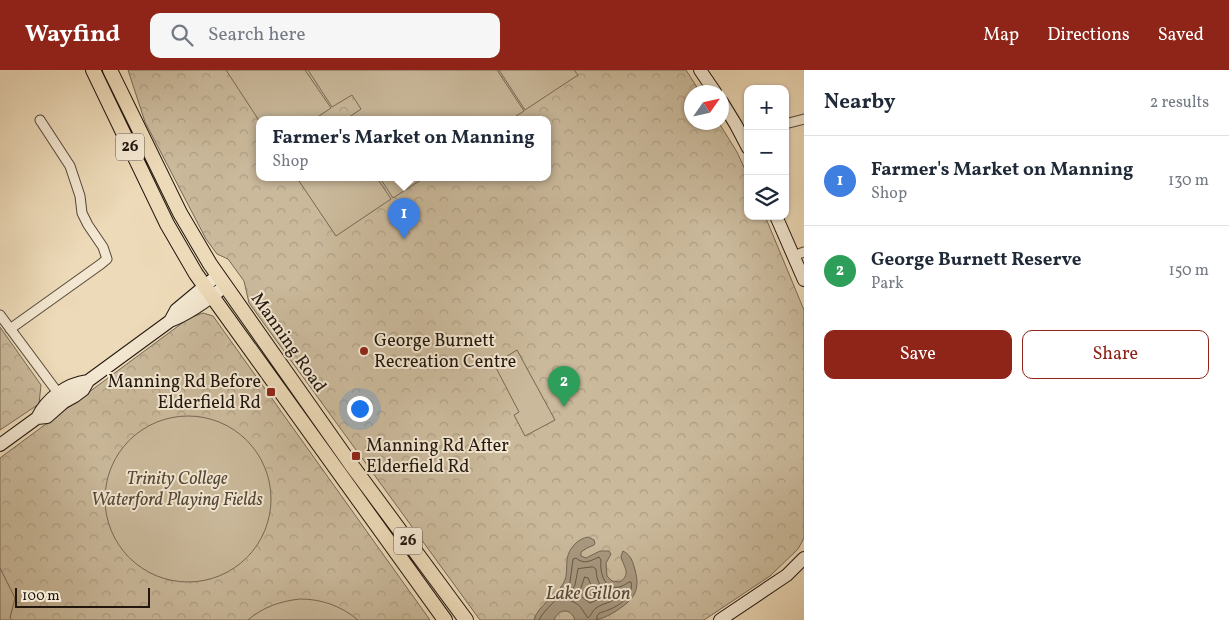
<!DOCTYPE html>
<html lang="en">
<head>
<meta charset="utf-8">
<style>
	body { margin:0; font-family:Vollkorn,serif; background:#f6f6f7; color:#1f2937 }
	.controls { position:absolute; right:15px; top:15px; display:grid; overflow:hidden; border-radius:10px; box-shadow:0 1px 4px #0004 }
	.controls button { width:45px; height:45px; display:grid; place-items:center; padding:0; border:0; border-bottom:1px solid #e0e1e3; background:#fff; color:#1f2937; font:25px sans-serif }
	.compass { position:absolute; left:684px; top:15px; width:45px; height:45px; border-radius:50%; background:#fff; box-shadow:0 1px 4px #0004; rotate:56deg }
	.scale { position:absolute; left:15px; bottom:12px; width:135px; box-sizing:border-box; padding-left:5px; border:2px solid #21170f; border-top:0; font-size:14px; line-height:18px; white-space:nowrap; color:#21170f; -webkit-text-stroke:4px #f3e7d1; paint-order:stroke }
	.you { position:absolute; left:359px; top:338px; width:18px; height:18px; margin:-12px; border:4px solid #fff; border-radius:50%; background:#1a73e8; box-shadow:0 0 0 8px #1a73e833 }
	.badge { display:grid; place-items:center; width:32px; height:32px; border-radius:50%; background:#8f2418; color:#fff; font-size:16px; font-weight:700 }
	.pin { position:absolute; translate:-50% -41px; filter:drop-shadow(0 1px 2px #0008) }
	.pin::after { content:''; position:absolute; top:26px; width:18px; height:15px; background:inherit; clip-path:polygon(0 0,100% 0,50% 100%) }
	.popup { position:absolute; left:256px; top:46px; width:295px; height:65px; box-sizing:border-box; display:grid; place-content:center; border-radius:10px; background:#fff; filter:drop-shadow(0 1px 4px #0005); font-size:16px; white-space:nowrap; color:#747a83 }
	.popup b { font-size:19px; color:#1f2937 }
	.popup::after { content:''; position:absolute; left:50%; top:100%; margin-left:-10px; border:10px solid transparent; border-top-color:#fff }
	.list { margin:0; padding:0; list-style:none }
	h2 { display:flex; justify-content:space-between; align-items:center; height:65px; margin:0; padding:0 20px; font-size:21px }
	h2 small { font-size:16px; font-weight:400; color:#747a83 }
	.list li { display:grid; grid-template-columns:32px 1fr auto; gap:15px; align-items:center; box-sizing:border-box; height:90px; padding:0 20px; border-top:1px solid #e0e1e3 }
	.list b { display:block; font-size:19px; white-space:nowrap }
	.list p { margin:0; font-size:16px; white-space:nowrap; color:#747a83 }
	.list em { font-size:16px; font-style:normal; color:#747a83 }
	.actions { display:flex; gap:10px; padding:15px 20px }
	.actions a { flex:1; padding:11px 0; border:1px solid #8f2418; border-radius:10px; text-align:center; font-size:18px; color:#8f2418 }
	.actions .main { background:#8f2418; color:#fff }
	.icon { flex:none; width:28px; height:28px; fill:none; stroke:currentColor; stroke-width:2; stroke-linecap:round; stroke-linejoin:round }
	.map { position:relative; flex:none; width:804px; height:550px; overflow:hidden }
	header { display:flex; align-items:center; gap:30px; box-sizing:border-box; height:70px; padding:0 25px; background:#8f2418; color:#fff }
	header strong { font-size:24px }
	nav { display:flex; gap:28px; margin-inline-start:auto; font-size:18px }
	.search { width:350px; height:45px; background:#f6f6f7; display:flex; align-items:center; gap:12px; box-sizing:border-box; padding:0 18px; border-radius:10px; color:#747a83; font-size:19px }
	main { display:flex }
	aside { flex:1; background:#fff }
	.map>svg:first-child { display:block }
	.forest { fill:url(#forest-crowns); stroke:#766855; fill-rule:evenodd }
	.garden { fill:#cab99b; stroke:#766855 }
	.water { fill:#a8987f; stroke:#726452 }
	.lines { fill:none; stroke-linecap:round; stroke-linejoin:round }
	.shore { stroke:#645847; stroke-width:1 }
	.street-casing { stroke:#544839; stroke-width:11 }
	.secondary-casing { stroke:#21170f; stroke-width:14 }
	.primary-casing { stroke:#21170f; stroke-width:16 }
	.street { stroke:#f3e7d1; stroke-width:9 }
	.secondary { stroke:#f3e7d1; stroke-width:12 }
	.primary { stroke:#eddab8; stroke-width:14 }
	.poi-dot { fill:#8f2418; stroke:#f3e7d1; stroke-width:2 }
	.labels { text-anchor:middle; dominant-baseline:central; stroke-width:4; stroke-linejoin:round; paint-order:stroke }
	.shield { fill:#f3e7d1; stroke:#605549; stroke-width:1 }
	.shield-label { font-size:16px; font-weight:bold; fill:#21170f }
	.poi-label { font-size:18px; fill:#21170f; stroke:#f3e7d1; text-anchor:start }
	.street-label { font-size:18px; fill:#21170f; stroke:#f3e7d1 }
	.park-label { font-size:18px; font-style:italic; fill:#544839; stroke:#f3e7d1 }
	.water-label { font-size:19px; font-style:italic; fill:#574b3c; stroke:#f3e7d1 }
</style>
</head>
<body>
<header>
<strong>Wayfind</strong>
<div class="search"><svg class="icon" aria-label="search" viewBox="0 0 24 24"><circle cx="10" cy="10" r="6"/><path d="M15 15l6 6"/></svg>Search here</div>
<nav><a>Map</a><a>Directions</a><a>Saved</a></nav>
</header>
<main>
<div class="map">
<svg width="804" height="550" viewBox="0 0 804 550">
	<defs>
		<pattern id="forest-crowns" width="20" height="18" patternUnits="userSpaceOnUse" patternTransform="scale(1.25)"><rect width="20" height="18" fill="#cab99b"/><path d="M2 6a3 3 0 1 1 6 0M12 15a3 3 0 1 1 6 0" fill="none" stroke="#ad9e84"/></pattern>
	</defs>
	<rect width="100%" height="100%" fill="#eddab8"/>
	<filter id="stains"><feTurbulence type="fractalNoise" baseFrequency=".004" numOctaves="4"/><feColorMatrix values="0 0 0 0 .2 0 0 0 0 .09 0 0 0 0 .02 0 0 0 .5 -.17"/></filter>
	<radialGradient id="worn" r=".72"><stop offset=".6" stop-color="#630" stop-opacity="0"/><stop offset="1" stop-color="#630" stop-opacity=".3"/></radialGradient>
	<!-- forest -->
	<path class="forest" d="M 128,0 L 686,0 L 700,22 L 692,22 L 692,52 L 719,53 L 737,82 L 748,106 L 748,146 L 765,146 L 804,240 L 804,468 L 798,479 L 770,506 L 704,550 L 480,550 L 249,233 L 244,211 L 228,189 L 217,184 L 206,169 L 145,52 ZM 260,50 L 548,50 L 548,108 L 260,108 Z
		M 203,243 L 213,246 L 430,550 L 0,550 L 0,388 L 189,248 Z
		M 0,257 L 41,315 L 39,334 L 0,360 Z"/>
	<!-- garden -->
	<path class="garden" d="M 226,0 L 305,0 L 331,38 L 313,50 L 260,50 L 260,52 Z
		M 308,0 L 497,0 L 524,41 L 510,50 L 345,50 L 361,39 L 352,25 L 332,37 Z
		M 499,0 L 574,0 L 578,5 L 525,40 Z
		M 297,108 L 377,108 L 391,129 L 336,166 Z
		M 380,108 L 424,108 L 393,128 Z
		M 517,280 L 555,350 L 525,366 L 514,345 L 519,342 L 494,294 Z
		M105 429a83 83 0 1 1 166 0a83 83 0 1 1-166 0Z
		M 0,498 L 15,528 L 10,548 L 12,550 L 0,550 Z
		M 300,529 C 322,529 341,536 358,550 L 248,550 C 263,537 281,531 300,529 Z"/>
	<!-- water -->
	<path class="water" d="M 588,467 L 594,470 L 595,473 L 594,475 L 587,478 L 581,482 L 581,486 L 586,488 L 600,481 L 609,481 L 611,484 L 606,493 L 607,506 L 612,511 L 620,512 C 632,503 623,497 621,486 L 623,481 C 631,485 633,492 635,500 C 641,521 633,530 616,541 C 610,545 602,549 595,550 C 588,550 582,550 575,550 C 571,538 559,538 554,550 L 534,550 C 538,535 556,527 563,514 C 571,501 561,488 575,474 C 579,470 583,468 588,467 Z"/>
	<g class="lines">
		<!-- shore -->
		<path class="shore" d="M 593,497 L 596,499 C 597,515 601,520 617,523 L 618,526 C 612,533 603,533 596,538 C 592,541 591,546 588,548 C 581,539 582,535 569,530 L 568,527 L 575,515 L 578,499 Z
			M 585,507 L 588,508 L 592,517 L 600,526 L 599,529 L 590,533 L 579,525 Z
			M 539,550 C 544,539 561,527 568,516 L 570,512 L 573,489 L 576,488 C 584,495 590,491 599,487 L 601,490 C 599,508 609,527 629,512 L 631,512 C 634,526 619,536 608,540 C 604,542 599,542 597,546 C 597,547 597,549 597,550"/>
		<defs>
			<path id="street" d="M 785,54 L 804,49
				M 793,186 L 804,182
				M 0,245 L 61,327
				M 10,259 L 101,194 L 107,189 L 103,177 L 88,155 L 82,143 L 80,126 L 70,96 L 40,50"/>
			<path id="secondary" d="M 700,0 L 715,22
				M 722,32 L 736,55 L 748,78
				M 776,146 L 804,210
				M 170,251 L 176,240 L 218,205
				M 37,348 C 47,328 66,314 88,311
				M 0,375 L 37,348 L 47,347 L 64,332 L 75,326 L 83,320 L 88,311 L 170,251 C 190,243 208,230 225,216
				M 720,550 L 787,505 L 804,488"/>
			<path id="primary" d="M 93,0 L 167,154 L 196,204 L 445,550
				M 110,0 L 180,143 L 210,194 L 350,393 L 466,550"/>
		</defs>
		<!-- street casing -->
		<use href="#street" class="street-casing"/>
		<!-- secondary casing -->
		<use href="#secondary" class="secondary-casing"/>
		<!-- primary casing -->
		<use href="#primary" class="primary-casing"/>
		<!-- street -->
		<use href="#street" class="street"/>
		<!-- secondary -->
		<use href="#secondary" class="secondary"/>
		<!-- primary -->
		<use href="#primary" class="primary"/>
	</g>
	<!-- markers -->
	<g class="poi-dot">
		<circle cx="364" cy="281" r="5"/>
		<rect x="266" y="317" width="10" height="10" rx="2.5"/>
		<rect x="351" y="381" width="10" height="10" rx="2.5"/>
	</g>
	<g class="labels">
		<!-- shield labels -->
		<g class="shield">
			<rect x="116" y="63.5" width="28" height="27" rx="4"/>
			<rect x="394" y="457.5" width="28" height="27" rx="4"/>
		</g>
		<g class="shield-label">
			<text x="130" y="77">26</text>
			<text x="408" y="471">26</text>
		</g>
		<!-- poi labels -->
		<g class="poi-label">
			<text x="374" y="271">George Burnett<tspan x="374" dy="21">Recreation Centre</tspan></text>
			<text x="261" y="312" text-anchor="end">Manning Rd Before<tspan x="261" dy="21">Elderfield Rd</tspan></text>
			<text x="366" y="376">Manning Rd After<tspan x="366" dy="21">Elderfield Rd</tspan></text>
		</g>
		<!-- street labels -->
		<g class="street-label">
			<text transform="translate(288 273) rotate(55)">Manning Road</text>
		</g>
		<!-- park labels -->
		<g class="park-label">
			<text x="177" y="409">Trinity College<tspan x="177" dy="21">Waterford Playing Fields</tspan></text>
		</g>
		<!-- water labels -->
		<g class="water-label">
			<text x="588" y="524">Lake Gillon</text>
		</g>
	</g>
	<rect width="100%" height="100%" filter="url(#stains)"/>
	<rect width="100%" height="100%" fill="url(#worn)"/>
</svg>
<div class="controls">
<button>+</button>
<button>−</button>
<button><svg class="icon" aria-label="layers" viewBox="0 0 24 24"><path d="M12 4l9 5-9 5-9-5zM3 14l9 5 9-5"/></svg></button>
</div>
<svg class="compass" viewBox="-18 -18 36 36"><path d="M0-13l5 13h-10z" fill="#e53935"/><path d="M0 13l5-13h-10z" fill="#747a83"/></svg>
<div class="scale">100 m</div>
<div class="you"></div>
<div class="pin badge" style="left:404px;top:169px;background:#3f7fe0">1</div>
<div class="popup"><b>Farmer's Market on Manning</b>Shop</div>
<div class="pin badge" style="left:564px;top:337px;background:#2e9e5b">2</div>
</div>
<aside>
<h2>Nearby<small>2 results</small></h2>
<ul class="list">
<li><span class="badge" style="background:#3f7fe0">1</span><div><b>Farmer's Market on Manning</b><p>Shop</p></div><em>130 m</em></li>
<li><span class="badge" style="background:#2e9e5b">2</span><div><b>George Burnett Reserve</b><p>Park</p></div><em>150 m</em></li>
</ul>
<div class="actions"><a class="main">Save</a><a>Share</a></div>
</aside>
</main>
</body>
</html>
